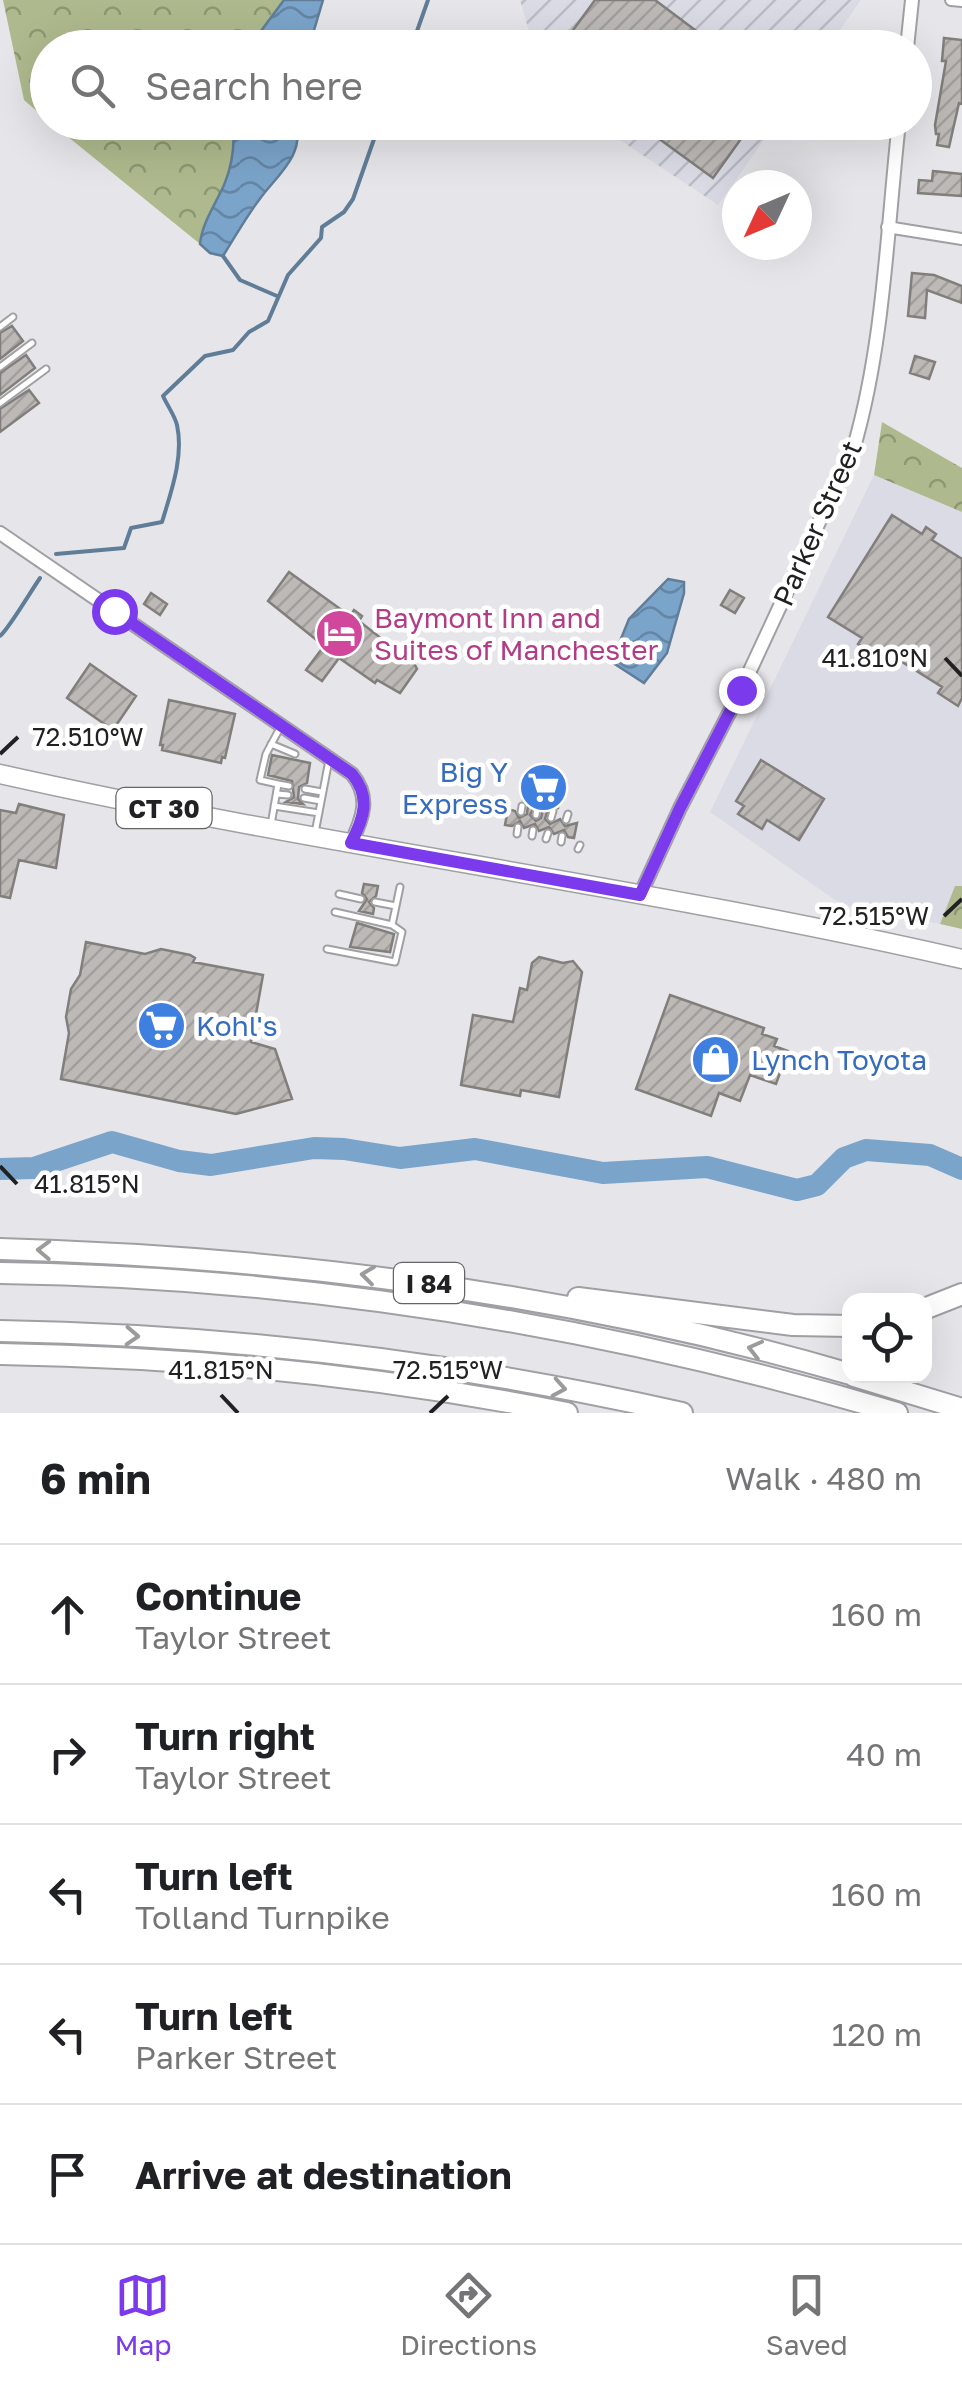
<!DOCTYPE html>
<html lang="en">
<head>
<meta charset="utf-8">
<style>
	body { margin:0; font-family:"Golos Text",sans-serif; background:#f2f2f2; color:#202124 }
	.controls { position:absolute; right:30px; bottom:30px; display:grid; overflow:hidden; border-radius:20px; box-shadow:0 10px 40px #0002 }
	.controls button { width:90px; height:90px; display:grid; place-items:center; padding:0; border:0; border-bottom:2px solid #e0e0e0; background:#fff; color:#202124; font:50px sans-serif }
	.compass { position:absolute; left:722px; top:170px; width:90px; height:90px; border-radius:50%; background:#fff; box-shadow:0 10px 40px #0002; rotate:226deg }
	.stop { position:absolute; width:30px; height:30px; margin:-22px; border:8px solid #7c3aed; border-radius:50%; background:#fff }
	.stop.end { background:#7c3aed; border-color:#fff; box-shadow:0 2px 10px #0008 }
	.list { margin:0; padding:0; list-style:none }
	h2 { display:flex; justify-content:space-between; align-items:center; height:130px; margin:0; padding:0 40px; font-size:42px }
	h2 small { font-size:32px; font-weight:400; color:#757577 }
	.list li { display:grid; grid-template-columns:65px 1fr auto; gap:30px; align-items:center; box-sizing:border-box; height:140px; padding:0 40px; border-top:2px solid #e0e0e0 }
	.list b { display:block; font-size:38px; white-space:nowrap }
	.list p { margin:0; font-size:32px; white-space:nowrap; color:#757577 }
	.list em { font-size:32px; font-style:normal; color:#757577 }
	.icon { flex:none; width:55px; height:55px; fill:none; stroke:currentColor; stroke-width:2; stroke-linecap:round; stroke-linejoin:round }
	.map { position:relative; flex:none; width:962px; height:1413px; overflow:hidden }
	.search { position:absolute; background:#fff; box-shadow:0 10px 40px #0002; left:30px; right:30px; top:30px; height:110px; display:flex; align-items:center; gap:25px; box-sizing:border-box; padding:0 35px; border-radius:55px; color:#757577; font-size:38px }
	.sheet { height:830px; background:#fff }
	nav { display:flex; justify-content:space-around; align-items:center; box-sizing:border-box; height:140px; border-top:2px solid #e0e0e0; background:#fff; font-size:28px; color:#757577 }
	nav a { display:grid; justify-items:center; gap:5px }
	nav .on { color:#7c3aed }
	.map>svg:first-child { display:block }
	.built { fill:#dbdbe6 }
	.industrial { fill:url(#industrial-furrows) }
	.forest { fill:url(#forest-crowns) }
	.water { fill:url(#water-waves); stroke:#607d98; stroke-width:2.5 }
	.lines { fill:none; stroke-linecap:round; stroke-linejoin:round }
	.stream { stroke:#607d98; stroke-width:4 }
	.river { stroke:#7ba4ca; stroke-width:22 }
	.building { fill:url(#building-hatch); stroke:#817e7b; stroke-width:2.5; fill-rule:evenodd }
	.service-casing { stroke:#a0a0a4; stroke-width:9 }
	.minor-casing { stroke:#a0a0a4; stroke-width:14 }
	.tertiary-casing { stroke:#a0a0a4; stroke-width:16 }
	.primary-casing { stroke:#a0a0a4; stroke-width:21 }
	.motorway-casing { stroke:#a0a0a4; stroke-width:24 }
	.service { stroke:#fff; stroke-width:5 }
	.minor { stroke:#fff; stroke-width:10 }
	.tertiary { stroke:#fff; stroke-width:12 }
	.primary { stroke:#fff; stroke-width:18 }
	.motorway { stroke:#fff; stroke-width:20 }
	.oneway { stroke:#9b9b9c }
	.route { stroke:#7c3aed; stroke-width:12 }
	.ticks { fill:none; stroke:#212123; stroke-width:4 }
	.labels { text-anchor:middle; dominant-baseline:central; stroke-width:9; stroke-linejoin:round; paint-order:stroke }
	.shield { fill:#fff; stroke:#646465; stroke-width:2.5 }
	.shield-label { font-size:25px; font-weight:bold; fill:#212123 }
	.street-label { font-size:28px; fill:#212123; stroke:#fff }
	.hotel-label { font-size:28px; fill:#b23c85; stroke:#fff; text-anchor:start }
	.shop-label { font-size:28px; fill:#366cbe; stroke:#fff; text-anchor:start }
	.ticks-label { font-size:25px; text-anchor:middle; fill:#212123; stroke:#fff; stroke-width:9; stroke-linejoin:round; paint-order:stroke }
</style>
</head>
<body>
<div class="map">
<svg width="962" height="1413" viewBox="0 0 962 1413">
	<defs>
		<pattern id="industrial-furrows" width="10" height="10" patternUnits="userSpaceOnUse" patternTransform="scale(2.5)"><rect width="10" height="10" fill="#dbdbe6"/><path d="M-1 1l2-2M0 10L10 0M9 11l2-2" fill="none" stroke="#bcbcc5"/></pattern>
		<pattern id="forest-crowns" width="20" height="18" patternUnits="userSpaceOnUse" patternTransform="scale(2.5)"><rect width="20" height="18" fill="#aeba8d"/><path d="M2 6a3 3 0 1 1 6 0M12 15a3 3 0 1 1 6 0" fill="none" stroke="#8d9773"/></pattern>
		<pattern id="water-waves" width="16" height="10" patternUnits="userSpaceOnUse" patternTransform="scale(2.5)"><rect width="16" height="10" fill="#7ba4ca"/><path d="M0 5q4-4 8 0t8 0" fill="none" stroke="#6485a4"/></pattern>
		<pattern id="building-hatch" width="6" height="6" patternUnits="userSpaceOnUse" patternTransform="scale(2.5)"><rect width="6" height="6" fill="#bdb9b6"/><path d="M-1 1l2-2M0 6l6-6M5 7l2-2" fill="none" stroke="#a29f9c"/></pattern>
	</defs>
	<rect width="100%" height="100%" fill="#e6e6ea"/>
	<!-- built -->
	<path class="built" d="M 874,475 L 962,512 L 962,886 L 955,887 L 940,924 L 842,905 L 710,812 Z"/>
	<!-- industrial -->
	<path class="industrial" d="M 520,0 L 861,0 L 828,47 L 520,48 L 529,31 Z
		M 594,123 L 776,123 L 718,205 Z"/>
	<!-- forest -->
	<path class="forest" d="M 3,0 L 284,0 L 249,47 L 48,48 L 47,120 L 24,100 Z
		M 51,123 L 233,123 C 235,145 233,164 224,185 C 215,205 202,223 200,244 Z
		M 882,422 L 962,468 L 962,512 L 874,475 Z
		M 955,886 L 962,886 L 962,929 L 940,924 Z"/>
	<!-- water -->
	<path class="water" d="M 284,0 L 323,0 L 309,47 L 249,47 Z
		M 233,123 L 296,123 C 305,156 276,176 259,200 C 246,217 235,237 223,256 L 210,253 L 200,244 C 202,223 215,205 224,185 C 233,164 235,145 233,123 Z
		M 668,579 L 684,582 L 684,593 L 667,653 L 644,683 L 607,659 L 614,656 L 629,619 Z"/>
	<g class="lines">
		<!-- stream -->
		<path class="stream" d="M 411,48 L 428,0
			M 223,256 L 240,280 L 277,296
			M 56,554 L 124,548 L 131,528 L 162,522 C 171,492 184,457 177,425 C 175,416 167,405 163,396 L 205,356 L 233,350 L 249,332 L 268,321 L 288,275 L 321,238 L 322,227 L 344,212 L 353,199 L 380,122
			M 0,636 C 8,630 31,591 40,578"/>
		<!-- river -->
		<path class="river" d="M 0,1169 L 34,1168 L 112,1142 L 179,1161 L 211,1165 L 314,1148 L 344,1149 L 400,1158 L 475,1149 L 603,1173 L 707,1167 L 797,1190 L 817,1185 L 844,1158 L 866,1150 L 930,1155 L 962,1169"/>
	</g>
	<!-- building -->
	<path class="building" d="M 595,0 L 655,0 L 719,48 L 560,48 Z
		M 944,38 L 962,40 L 962,104 L 959,103 L 949,147 L 937,145 L 939,134 L 936,134 L 935,125 L 946,61 L 942,61 Z
		M 636,122 L 753,122 L 713,178 Z
		M 933,171 L 962,174 L 962,196 L 918,193 L 919,180 L 932,181 Z
		M 912,273 L 934,275 L 962,286 L 962,303 L 927,290 L 925,318 L 908,316 Z
		M 12,326 L 23,341 L 0,359 L 0,333 Z
		M 26,355 L 35,368 L 0,395 L 0,373 Z
		M 915,356 L 935,362 L 929,379 L 910,373 Z
		M 29,390 L 39,403 L 0,432 L 0,409 Z
		M 892,515 L 922,534 L 926,527 L 936,534 L 932,540 L 962,559 L 962,698 L 958,706 L 938,693 L 942,687 L 883,650 L 879,657 L 858,644 L 862,638 L 828,617 Z
		M 289,572 L 350,616 L 354,610 L 362,616 L 359,621 L 415,665 L 417,669 L 400,693 L 377,680 L 375,683 L 339,658 L 322,681 L 306,670 L 324,646 L 268,601 Z
		M 730,590 L 744,598 L 735,613 L 721,605 Z
		M 151,593 L 167,604 L 160,615 L 144,604 Z
		M 90,664 L 136,696 L 113,730 L 67,698 Z
		M 169,700 L 235,714 L 225,758 L 222,757 L 221,763 L 162,750 L 163,745 L 160,745 Z
		M 272,755 L 310,763 L 307,783 L 299,787 L 298,799 L 303,804 L 286,802 L 294,797 L 292,781 L 268,775 Z
		M 761,760 L 824,799 L 799,840 L 767,820 L 762,829 L 738,814 L 744,806 L 736,801 Z
		M 528,771 L 563,777 L 558,808 L 549,806 L 545,819 L 550,824 L 560,819 L 565,826 L 577,823 L 574,838 L 568,837 L 564,830 L 554,834 L 549,827 L 539,831 L 535,824 L 524,828 L 520,821 L 512,826 L 505,825 L 508,809 L 515,811 L 519,818 L 527,814 L 528,805 L 523,800 ZM 536,803 L 543,809 L 541,818 L 536,821 L 530,815 Z
		M 19,804 L 64,815 L 56,868 L 19,860 L 10,898 L 0,896 L 0,810 L 16,813 Z
		M 364,884 L 378,886 L 376,896 L 369,902 L 374,908 L 373,914 L 359,911 L 367,899 L 362,893 Z
		M 357,923 L 394,934 L 390,952 L 350,947 Z
		M 86,942 L 145,954 L 161,949 L 190,955 L 195,958 L 193,962 L 263,975 L 251,1042 L 275,1049 L 292,1099 L 236,1114 L 61,1079 L 69,1033 L 66,1017 L 71,989 L 80,975 Z
		M 539,957 L 563,963 L 573,961 L 582,972 L 559,1097 L 521,1090 L 520,1096 L 461,1085 L 473,1015 L 513,1022 L 520,988 L 527,990 L 532,963 Z
		M 670,995 L 764,1028 L 762,1034 L 777,1039 L 774,1046 L 788,1051 L 776,1084 L 750,1075 L 740,1101 L 719,1093 L 711,1116 L 636,1089 Z"/>
	<g class="lines">
		<defs>
			<path id="service" d="M 0,327 L 13,317
				M 0,367 L 32,343
				M 0,403 L 46,369
				M 271,744 L 295,754
				M 278,784 L 289,786
				M 305,789 L 322,792
				M 277,794 L 288,795
				M 304,798 L 321,801
				M 274,806 L 319,813
				M 521,812 L 522,806
				M 536,815 L 537,809
				M 551,818 L 553,811
				M 566,820 L 568,814
				M 271,825 L 278,784 L 260,780 L 266,754 L 281,726
				M 315,833 L 329,760
				M 517,834 L 518,827
				M 532,836 L 533,830
				M 546,839 L 548,833
				M 561,842 L 562,836
				M 578,849 L 580,845
				M 339,894 L 361,899
				M 375,902 L 396,906
				M 335,912 L 392,925
				M 327,949 L 395,962 L 402,932 L 392,925 L 400,887"/>
			<path id="minor" d="M 951,0 L 962,1
				M 887,227 L 962,239"/>
			<path id="tertiary" d="M 907,48 L 912,0
				M 0,533 L 352,774 C 371,797 363,818 351,843
				M 640,895 L 680,808 L 741,690 L 854,447 C 884,343 887,230 899,122"/>
			<path id="primary" d="M 0,774 C 319,846 644,886 962,959"/>
			<path id="motorway" d="M 0,1249 C 287,1257 573,1293 850,1374
				M 0,1273 C 304,1277 605,1326 897,1413
				M 578,1298 L 793,1325 L 850,1326
				M 924,1309 L 962,1294
				M 0,1331 C 230,1335 458,1362 682,1413
				M 0,1354 C 190,1357 381,1376 567,1413
				M 854,1376 L 962,1409"/>
		</defs>
		<!-- service casing -->
		<use href="#service" class="service-casing"/>
		<!-- minor casing -->
		<use href="#minor" class="minor-casing"/>
		<!-- tertiary casing -->
		<use href="#tertiary" class="tertiary-casing"/>
		<!-- primary casing -->
		<use href="#primary" class="primary-casing"/>
		<!-- motorway casing -->
		<use href="#motorway" class="motorway-casing"/>
		<!-- service -->
		<use href="#service" class="service"/>
		<!-- minor -->
		<use href="#minor" class="minor"/>
		<!-- tertiary -->
		<use href="#tertiary" class="tertiary"/>
		<!-- primary -->
		<use href="#primary" class="primary"/>
		<!-- motorway -->
		<use href="#motorway" class="motorway"/>
	</g>
	<!-- one-way arrows -->
	<defs><path id="oneway-chevron" d="M-2-3.5L2.5 0L-2 3.5" fill="none" stroke-width="1.6" stroke-linecap="round" stroke-linejoin="round" transform="scale(2.5)"/></defs>
	<g class="oneway">
		<use href="#oneway-chevron" transform="translate(44 1250) rotate(-178)"/>
		<use href="#oneway-chevron" transform="translate(368 1275) rotate(-173)"/>
		<use href="#oneway-chevron" transform="translate(132 1336) rotate(3)"/>
		<use href="#oneway-chevron" transform="translate(755 1349) rotate(-166)"/>
		<use href="#oneway-chevron" transform="translate(559 1388) rotate(10)"/>
	</g>
	<g class="lines">
		<!-- route -->
		<path class="route" d="M 114,611 L 352,774 C 371,797 364,818 351,843 L 640,895 L 680,808 L 741,690"/>
	</g>
	<!-- ticks -->
	<path class="ticks" d="M 945,658 L 962,676M 0,754 L 18,737M 944,916 L 962,899M 0,1166 L 17,1184M 221,1395 L 238,1413M 430,1413 L 448,1396"/>
	<!-- icons -->
	<defs>
		<symbol id="hotel-disc" viewBox="-11 -11 22 22"><circle r="9.5" fill="#d1479c" stroke="#fff"/><path d="M-6-4.5h1.5V1H6V5H4.5V3h-9V5H-6ZM-4 0a1.8 1.8 0 1 1 3.6 0ZM.5 0V-2.5h3Q6-2.5 6 0Z" fill="#fff"/></symbol>
		<symbol id="supermarket-disc" viewBox="-11 -11 22 22"><circle r="9.5" fill="#3f7fe0" stroke="#fff"/><path d="M-6-5.5h2.5l.6 2H6L4.5 2H-2.5L-4.4-4H-6ZM-1.5 3.2a1.3 1.3 0 1 0 .1 0ZM3 3.2a1.3 1.3 0 1 0 .1 0Z" fill="#fff"/></symbol>
		<symbol id="shop-disc" viewBox="-11 -11 22 22"><circle r="9.5" fill="#3f7fe0" stroke="#fff"/><path d="M-5-2.5h2.3a2.7 3.5 0 0 1 5.4 0H5L5.5 6h-11ZM-1.5-2.5h3a1.5 2.3 0 0 0-3 0Z" fill="#fff"/></symbol>
	</defs>
	<g fill-rule="evenodd">
		<use href="#hotel-disc" x="312" y="606" width="55" height="55"/>
		<use href="#supermarket-disc" x="516" y="760" width="55" height="55"/>
		<use href="#supermarket-disc" x="134" y="998" width="55" height="55"/>
		<use href="#shop-disc" x="688" y="1032" width="55" height="55"/>
	</g>
	<g class="labels">
		<!-- shield labels -->
		<g class="shield">
			<rect x="116.5" y="788" width="95" height="40" rx="8"/>
			<rect x="394" y="1263" width="70" height="40" rx="8"/>
		</g>
		<g class="shield-label">
			<text x="164" y="808">CT 30</text>
			<text x="429" y="1283">I 84</text>
		</g>
		<!-- street labels -->
		<g class="street-label">
			<text transform="translate(817 523) rotate(-66)">Parker Street</text>
		</g>
		<!-- hotel labels -->
		<g class="hotel-label">
			<text x="374" y="617">Baymont Inn and<tspan x="374" dy="32">Suites of Manchester</tspan></text>
		</g>
		<!-- shop labels -->
		<g class="shop-label">
			<text x="508" y="771" text-anchor="end">Big Y<tspan x="508" dy="32">Express</tspan></text>
			<text x="196" y="1025">Kohl's</text>
			<text x="751" y="1059">Lynch Toyota</text>
		</g>
	</g>
	<g class="ticks-label">
		<text x="875" y="667">41.810°N</text>
		<text x="88" y="746">72.510°W</text>
		<text x="874" y="925">72.515°W</text>
		<text x="87" y="1193">41.815°N</text>
		<text x="221" y="1379">41.815°N</text>
		<text x="448" y="1379">72.515°W</text>
	</g>
</svg>
<div class="controls">
<button><svg class="icon" aria-label="locate" viewBox="0 0 24 24"><circle cx="12" cy="12" r="6"/><path d="M12 2v4M12 18v4M2 12h4M18 12h4"/></svg></button>
</div>
<svg class="compass" viewBox="-18 -18 36 36"><path d="M0-13l5 13h-10z" fill="#e53935"/><path d="M0 13l5-13h-10z" fill="#757577"/></svg>
<div class="stop" style="left:114px;top:611px"></div>
<div class="stop end" style="left:741px;top:690px"></div>
<div class="search"><svg class="icon" aria-label="search" viewBox="0 0 24 24"><circle cx="10" cy="10" r="6"/><path d="M15 15l6 6"/></svg>Search here</div>
</div>
<section class="sheet">
<h2>6 min<small>Walk · 480 m</small></h2>
<ul class="list">
<li><svg class="icon" aria-label="ahead" viewBox="0 0 24 24"><path d="M12 20V5M6 11l6-6 6 6"/></svg><div><b>Continue</b><p>Taylor Street</p></div><em>160 m</em></li>
<li><svg class="icon" aria-label="right" viewBox="0 0 24 24"><path d="M7 20v-9h11M14 6l5 5-5 5"/></svg><div><b>Turn right</b><p>Taylor Street</p></div><em>40 m</em></li>
<li><svg class="icon" aria-label="left" viewBox="0 0 24 24"><path d="M17 20v-9H6M10 6l-5 5 5 5"/></svg><div><b>Turn left</b><p>Tolland Turnpike</p></div><em>160 m</em></li>
<li><svg class="icon" aria-label="left" viewBox="0 0 24 24"><path d="M17 20v-9H6M10 6l-5 5 5 5"/></svg><div><b>Turn left</b><p>Parker Street</p></div><em>120 m</em></li>
<li><svg class="icon" aria-label="arrive" viewBox="0 0 24 24"><path d="M6 21V4h12l-3 4 3 4H6"/></svg><div><b>Arrive at destination</b></div></li>
</ul>
</section>
<nav>
<a class="on"><svg class="icon" aria-label="map" viewBox="0 0 24 24"><path d="M3 6l6-2 6 2 6-2v14l-6 2-6-2-6 2zM9 4v14M15 6v14"/></svg>Map</a>
<a><svg class="icon" aria-label="directions" viewBox="0 0 24 24"><path d="M12 3l9 9-9 9-9-9zM9 14v-3h6M13 9l2 2-2 2"/></svg>Directions</a>
<a><svg class="icon" aria-label="saved" viewBox="0 0 24 24"><path d="M7 4h10v16l-5-4-5 4z"/></svg>Saved</a>
</nav>
</body>
</html>
